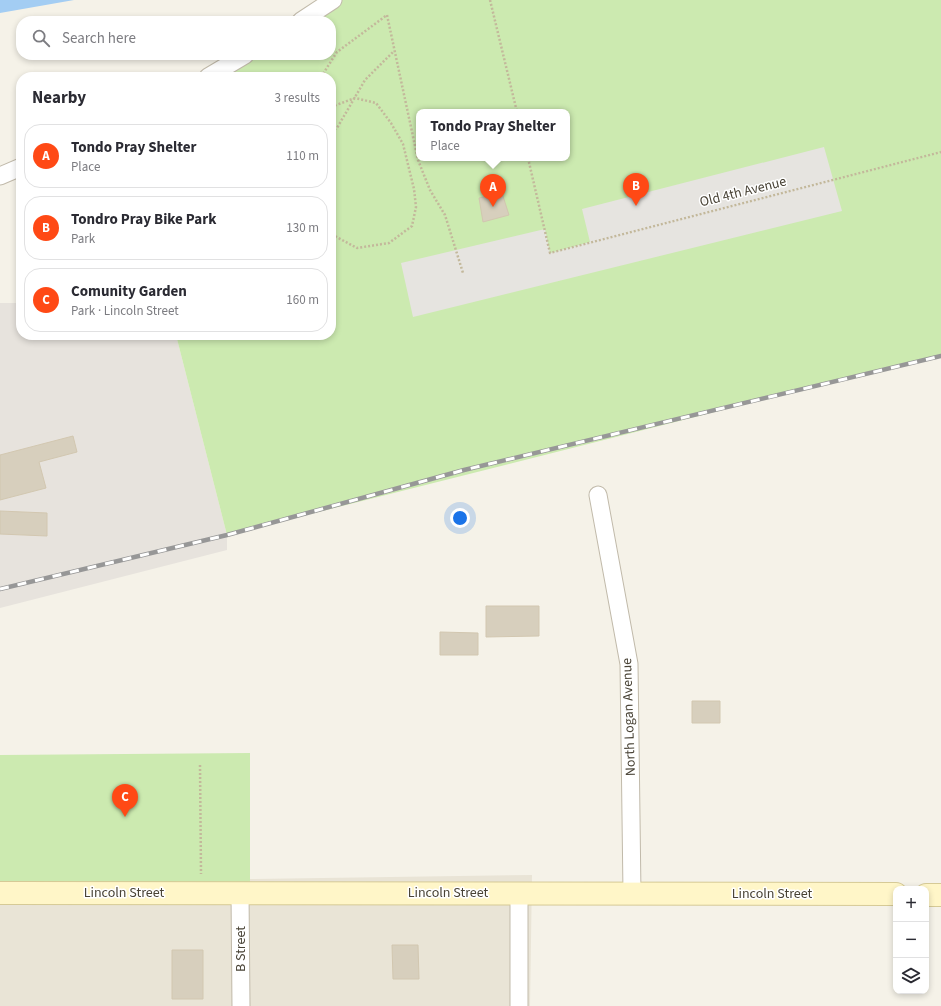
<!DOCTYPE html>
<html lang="en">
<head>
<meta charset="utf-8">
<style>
	body { margin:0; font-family:"Source Sans 3",sans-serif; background:#f2f2f3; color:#2b2b33 }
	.controls { position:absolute; right:12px; bottom:12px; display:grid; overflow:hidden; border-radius:8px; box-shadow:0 2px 6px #0003 }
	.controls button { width:36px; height:36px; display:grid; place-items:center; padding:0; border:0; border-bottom:1px solid #e1e1e2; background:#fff; color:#2b2b33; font:20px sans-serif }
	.you { position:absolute; left:460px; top:518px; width:14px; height:14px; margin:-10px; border:3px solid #fff; border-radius:50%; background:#1a73e8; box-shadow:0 0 0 6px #1a73e833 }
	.badge { display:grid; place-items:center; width:26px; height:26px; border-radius:50%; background:#ff4915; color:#fff; font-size:13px; font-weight:700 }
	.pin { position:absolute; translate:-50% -33px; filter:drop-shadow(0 1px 2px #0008) }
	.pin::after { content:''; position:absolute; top:21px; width:14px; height:12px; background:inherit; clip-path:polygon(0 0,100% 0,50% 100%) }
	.popup { position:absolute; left:416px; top:109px; width:154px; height:52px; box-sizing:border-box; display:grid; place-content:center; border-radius:8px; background:#fff; filter:drop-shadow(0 1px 3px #0005); font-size:13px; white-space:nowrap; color:#7c7c81 }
	.popup b { font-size:15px; color:#2b2b33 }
	.popup::after { content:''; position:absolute; left:50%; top:100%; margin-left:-8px; border:8px solid transparent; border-top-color:#fff }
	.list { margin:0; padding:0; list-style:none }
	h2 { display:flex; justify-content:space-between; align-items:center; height:52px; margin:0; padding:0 16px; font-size:17px }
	h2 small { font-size:13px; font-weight:400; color:#7c7c81 }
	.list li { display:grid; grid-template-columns:26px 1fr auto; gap:12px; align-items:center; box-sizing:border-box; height:64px; margin:0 8px 8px; padding:0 8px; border:1px solid #e1e1e2; border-radius:16px }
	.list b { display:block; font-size:15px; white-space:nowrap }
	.list p { margin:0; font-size:13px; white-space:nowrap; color:#7c7c81 }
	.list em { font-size:13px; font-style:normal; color:#7c7c81 }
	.icon { flex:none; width:22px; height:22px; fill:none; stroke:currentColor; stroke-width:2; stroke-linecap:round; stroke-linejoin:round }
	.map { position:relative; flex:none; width:941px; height:1006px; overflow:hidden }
	.search { position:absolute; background:#fff; box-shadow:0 2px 6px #0003; left:16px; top:16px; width:320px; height:44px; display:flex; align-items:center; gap:10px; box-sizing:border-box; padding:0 14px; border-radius:16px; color:#7c7c81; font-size:15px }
	.panel { position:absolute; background:#fff; box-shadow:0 2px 6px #0003; left:16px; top:72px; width:320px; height:268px; border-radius:16px }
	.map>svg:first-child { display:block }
	.residential { fill:#e9e4d6 }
	.industrial { fill:#e7e3dd }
	.green { fill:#cceab0; fill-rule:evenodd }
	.parking { fill:#e6e4e0 }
	.water { fill:#a3cdf3 }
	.building { fill:#d7cfbd; stroke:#d2c7b0 }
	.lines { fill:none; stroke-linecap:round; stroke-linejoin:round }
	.minor-casing { stroke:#c1baaa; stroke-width:19 }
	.secondary-casing { stroke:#d6ca96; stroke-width:24 }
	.path { stroke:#c3b89b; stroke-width:2.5; stroke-dasharray:2 2; stroke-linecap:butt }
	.minor { stroke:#fff; stroke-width:17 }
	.secondary { stroke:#fff6c8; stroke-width:22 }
	.rail-casing { stroke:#979797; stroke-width:4.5 }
	.rail { stroke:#fff; stroke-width:3; stroke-dasharray:9; stroke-linecap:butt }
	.labels { text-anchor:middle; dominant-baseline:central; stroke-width:3; stroke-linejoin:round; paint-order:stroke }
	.street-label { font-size:14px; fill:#494336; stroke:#fff }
</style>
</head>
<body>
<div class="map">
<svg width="941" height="1006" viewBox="0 0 941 1006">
	<rect width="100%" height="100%" fill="#f5f2e8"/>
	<!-- residential -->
	<path class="residential" d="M 532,875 L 530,1006 L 0,1006 L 0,894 L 250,892 L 250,879 Z"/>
	<!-- industrial -->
	<path class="industrial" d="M 0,303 L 21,303 L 21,335 L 176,335 L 227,535 L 227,550 L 0,608 Z"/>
	<!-- green -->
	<path class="green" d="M 333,0 L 941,0 L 941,355 L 227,535 L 176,335 L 331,335 L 331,77 L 208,77 L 245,55 L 331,55 L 331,21 L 301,21 ZM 419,112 L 567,112 L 567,158 L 419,158 Z
		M 250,753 L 250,892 L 0,893 L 0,755 Z"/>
	<!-- parking -->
	<path class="parking" d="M 824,147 L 842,211 L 413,317 L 401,263 L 545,229 L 550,253 L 590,242 L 582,209 Z"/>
	<!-- water -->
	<path class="water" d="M 0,0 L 74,0 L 0,13 Z"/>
	<!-- building -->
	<path class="building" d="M 502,193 L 509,215 L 483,222 L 479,198 Z
		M 73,436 L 77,452 L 39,462 L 46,488 L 0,500 L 0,455 Z
		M 0,511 L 47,513 L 47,536 L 0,534 Z
		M 486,606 L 539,606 L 539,636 L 486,637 Z
		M 440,632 L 478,633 L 478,655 L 440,655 Z
		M 692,701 L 720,701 L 720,723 L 692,723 Z
		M 392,945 L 418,945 L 419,979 L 393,979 Z
		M 172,950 L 203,950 L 203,999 L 172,999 Z"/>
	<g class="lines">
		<defs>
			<path id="minor" d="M 301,21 L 333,0
				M 208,77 L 245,55
				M 0,176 L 21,167
				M 598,495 L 629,664 L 632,893
				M 240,892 L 241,1006
				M 519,1006 L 519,893"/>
			<path id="secondary" d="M 0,893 L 896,894
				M 926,895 L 941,895"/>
		</defs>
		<!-- minor casing -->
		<use href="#minor" class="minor-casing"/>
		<!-- secondary casing -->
		<use href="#secondary" class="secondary-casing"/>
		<!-- path -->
		<path class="path" d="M 490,0 L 517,112
			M 387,15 L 418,160 L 430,190 L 445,215 L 463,273
			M 321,77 L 337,52 L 387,15
			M 331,107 L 355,98 L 376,103 L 391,123 L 403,144 L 414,189 L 416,207 L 412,226 L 389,243 L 357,248 L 331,234
			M 331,132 L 337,128 L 365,80 L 394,51
			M 528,158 L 550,253 L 941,152
			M 200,765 L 201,874"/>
		<!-- minor -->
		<use href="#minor" class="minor"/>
		<!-- secondary -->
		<use href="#secondary" class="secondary"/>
		<defs>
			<path id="rail" d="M 0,589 L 227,535 L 464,470 L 941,356"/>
		</defs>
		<!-- rail casing -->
		<use href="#rail" class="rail-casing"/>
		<!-- rail -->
		<use href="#rail" class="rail"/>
	</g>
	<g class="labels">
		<!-- street labels -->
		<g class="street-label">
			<text transform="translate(743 192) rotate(-14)">Old 4th Avenue</text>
			<text transform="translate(629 717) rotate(-92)">North Logan Avenue</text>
			<text x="124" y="893">Lincoln Street</text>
			<text x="448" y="893">Lincoln Street</text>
			<text x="772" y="894">Lincoln Street</text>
			<text transform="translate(241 949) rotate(-90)">B Street</text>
		</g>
	</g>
</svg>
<div class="controls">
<button>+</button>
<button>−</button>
<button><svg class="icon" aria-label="layers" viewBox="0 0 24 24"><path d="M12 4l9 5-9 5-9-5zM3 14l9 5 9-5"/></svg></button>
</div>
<div class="you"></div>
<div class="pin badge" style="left:493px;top:207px">A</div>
<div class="popup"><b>Tondo Pray Shelter</b>Place</div>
<div class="pin badge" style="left:636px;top:206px">B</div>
<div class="pin badge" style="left:125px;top:817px">C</div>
<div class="search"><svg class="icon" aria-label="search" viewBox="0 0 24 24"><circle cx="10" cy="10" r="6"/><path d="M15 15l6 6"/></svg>Search here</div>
<section class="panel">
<h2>Nearby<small>3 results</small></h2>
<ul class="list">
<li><span class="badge">A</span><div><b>Tondo Pray Shelter</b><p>Place</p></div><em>110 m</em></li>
<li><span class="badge">B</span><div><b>Tondro Pray Bike Park</b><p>Park</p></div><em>130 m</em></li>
<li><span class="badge">C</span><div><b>Comunity Garden</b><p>Park · Lincoln Street</p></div><em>160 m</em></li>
</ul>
</section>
</div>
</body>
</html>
